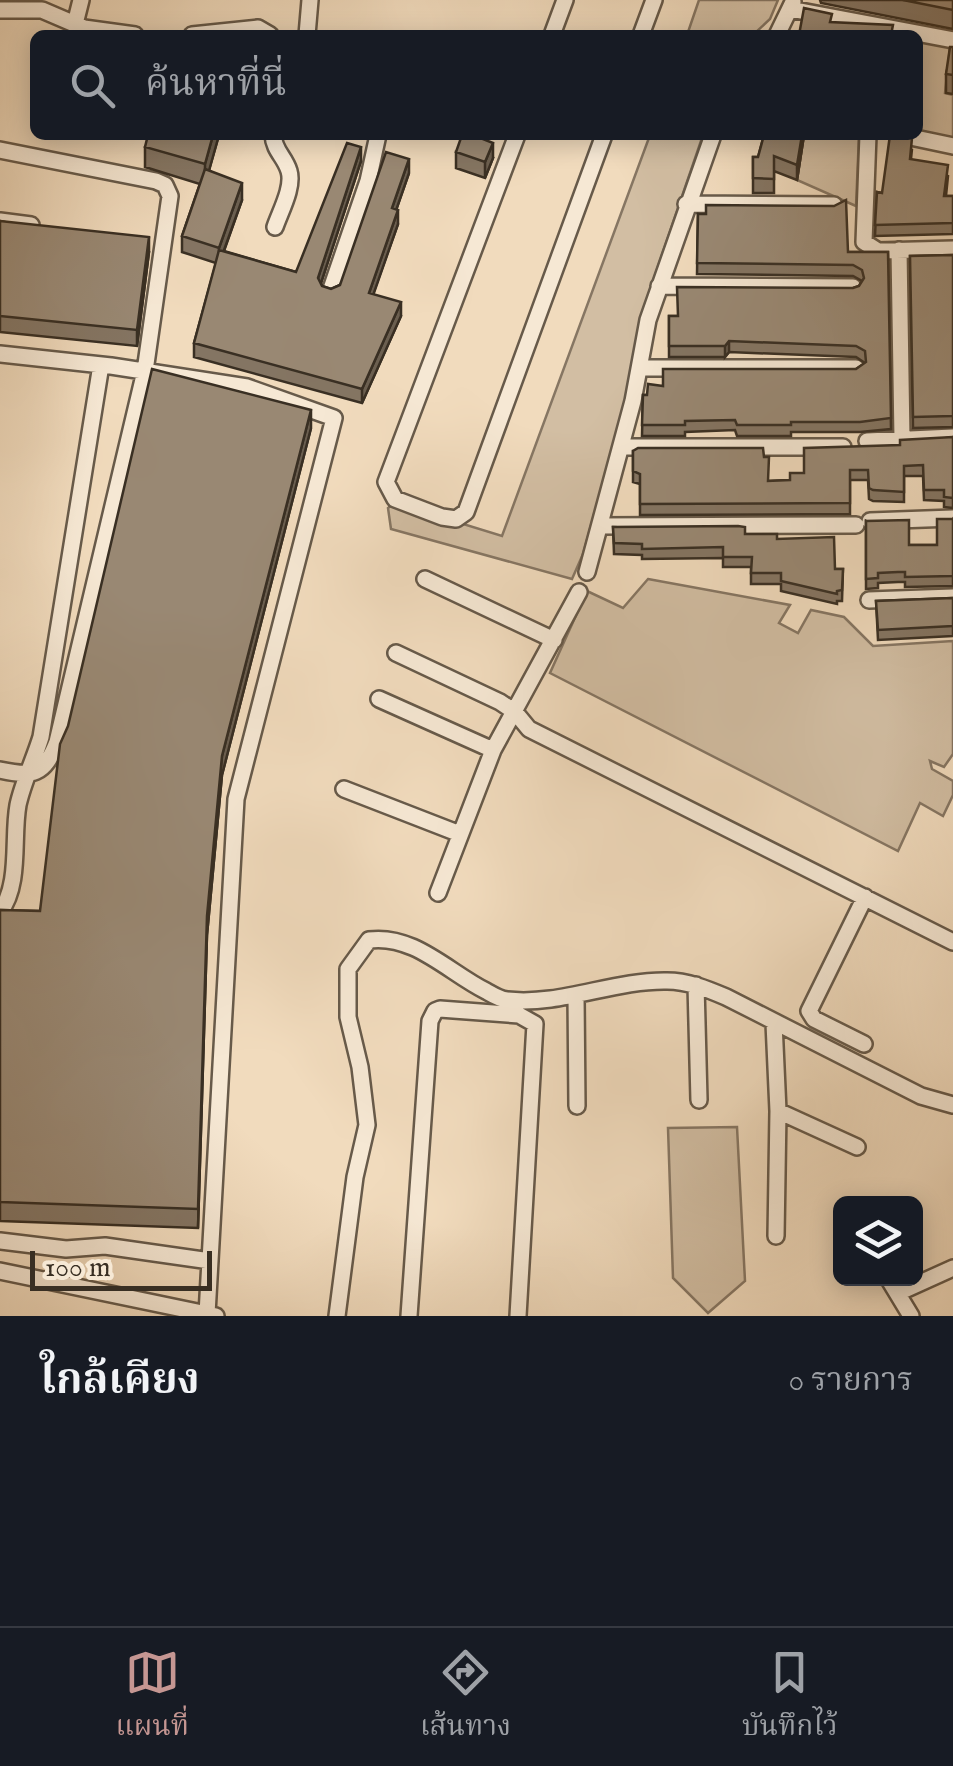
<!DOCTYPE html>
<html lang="th">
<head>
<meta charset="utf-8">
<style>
	body { margin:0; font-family:"IM FELL English","Noto Serif Thai",serif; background:#20242c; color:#f1f3f6 }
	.controls { position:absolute; right:30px; bottom:30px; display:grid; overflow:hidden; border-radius:15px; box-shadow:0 5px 25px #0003 }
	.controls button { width:90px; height:90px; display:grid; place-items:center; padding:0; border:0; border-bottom:2px solid #363941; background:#171b24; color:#f1f3f6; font:50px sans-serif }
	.scale { position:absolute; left:30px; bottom:25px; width:182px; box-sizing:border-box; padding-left:10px; border:5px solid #392f23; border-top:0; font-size:28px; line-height:35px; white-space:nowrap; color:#392f23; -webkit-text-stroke:8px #f6e8d4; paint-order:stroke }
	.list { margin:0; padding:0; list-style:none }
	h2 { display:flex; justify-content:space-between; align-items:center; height:130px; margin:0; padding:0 40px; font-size:42px }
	h2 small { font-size:32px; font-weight:400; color:#9ea1a6 }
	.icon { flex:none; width:55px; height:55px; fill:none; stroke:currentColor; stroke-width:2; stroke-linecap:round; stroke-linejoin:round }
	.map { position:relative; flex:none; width:953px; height:1316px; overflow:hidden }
	.search { position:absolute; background:#171b24; box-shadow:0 5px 25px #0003; left:30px; right:30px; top:30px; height:110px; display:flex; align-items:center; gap:25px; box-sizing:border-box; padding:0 35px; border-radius:15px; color:#9ea1a6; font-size:38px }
	.sheet { height:310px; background:#171b24 }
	nav { display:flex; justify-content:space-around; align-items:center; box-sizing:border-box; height:140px; border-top:2px solid #363941; background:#171b24; font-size:28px; color:#9ea1a6 }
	nav a { display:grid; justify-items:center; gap:5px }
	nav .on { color:#c59692 }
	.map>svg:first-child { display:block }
	.green { fill:#d2bea3; stroke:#867663; stroke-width:2.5 }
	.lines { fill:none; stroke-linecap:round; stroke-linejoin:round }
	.minor-casing { stroke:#675a4a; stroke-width:20 }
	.minor { stroke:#f6e8d4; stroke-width:15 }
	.wall { fill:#847563; stroke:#392f23; stroke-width:2.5 }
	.shaded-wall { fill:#6b5f50; stroke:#392f23; stroke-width:2.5 }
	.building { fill:#998873; stroke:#392f23; stroke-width:2.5 }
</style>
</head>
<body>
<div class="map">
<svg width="953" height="1316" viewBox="0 0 953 1316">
	<rect width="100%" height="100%" fill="#f1dbbd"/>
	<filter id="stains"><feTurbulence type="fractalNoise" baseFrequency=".002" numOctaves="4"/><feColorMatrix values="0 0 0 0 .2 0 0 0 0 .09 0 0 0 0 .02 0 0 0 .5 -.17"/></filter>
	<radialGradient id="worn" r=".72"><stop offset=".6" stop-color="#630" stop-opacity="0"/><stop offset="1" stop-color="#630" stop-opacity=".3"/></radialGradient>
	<!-- green -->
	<path class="green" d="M 699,0 L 778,0 L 770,19 L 753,35 L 687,35 Z
		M 918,41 L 950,47 L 945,93 L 953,95 L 953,138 L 918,131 Z
		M 650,135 L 703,135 L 640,319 L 629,389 L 583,554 L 572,579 L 391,529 L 388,508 L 395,503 L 502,536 Z
		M 804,135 L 859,135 L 856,206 L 797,180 Z
		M 648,579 L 790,605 L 779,623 L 798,633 L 811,610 L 844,617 L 873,646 L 953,641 L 953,754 L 944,767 L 930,761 L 932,769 L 953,781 L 953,795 L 943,816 L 920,803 L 898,851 L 550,673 L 587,591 L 623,608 Z
		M 737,1127 L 745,1281 L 708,1313 L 673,1278 L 668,1128 Z"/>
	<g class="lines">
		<defs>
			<path id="minor" d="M 790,9 L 953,40
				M 0,10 L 42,10 L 84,28 L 135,35
				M 75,24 L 81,0
				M 192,35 L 258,28 L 270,35
				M 307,35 L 310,0
				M 552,35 L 565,0
				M 641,35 L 654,0
				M 777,35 L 793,2
				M 273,135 C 274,151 285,157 289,171 C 294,187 280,212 275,227
				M 517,135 L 386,482 L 395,499 L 442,517 L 456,519 L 466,512 L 604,135
				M 868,135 L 864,242 L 878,251 L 953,249
				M 901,135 L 953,146
				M 0,150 L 156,181 L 165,185 L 170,196 L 145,371 L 57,742 C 44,776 33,777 0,770
				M 686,204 L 834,205
				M 0,221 L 31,225
				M 899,250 L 902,439
				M 659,286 L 853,287
				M 330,292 L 368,181 L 378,135
				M 0,354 L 111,366 L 247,387 L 334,418 L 236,799 L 207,1314 L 216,1316
				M 641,368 L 856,368
				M 867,441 L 953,437
				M 621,447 L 843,447
				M 870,521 L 953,518
				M 600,526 L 856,525
				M 587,572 L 633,401 L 648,320 L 713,135
				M 425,579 L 554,640
				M 869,600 L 953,597
				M 396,653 L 500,702 L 515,712 L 529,729 L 953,942
				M 379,699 L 493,750
				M 344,789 L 460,834
				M 438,893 L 493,750 L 579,592
				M 0,912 C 21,884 12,838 18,805 C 23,782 34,760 41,737 L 101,365
				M 696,985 L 699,1100
				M 576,995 L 577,1106
				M 774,1023 L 778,1111 L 776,1236
				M 864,1044 L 814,1019 L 809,1011 L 865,897
				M 778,1111 L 857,1147
				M 0,1241 L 66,1249 L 105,1246 L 210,1261
				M 0,1271 L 207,1314
				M 888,1278 L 911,1316
				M 898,1293 L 953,1268
				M 337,1316 L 355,1177 L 367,1125 L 360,1067 L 348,1017 L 348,969 L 369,940 C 414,934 448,972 486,991 C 493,995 499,999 507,1000 C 561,1006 613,980 667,981 C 688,981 707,989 726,997 L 921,1096 L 953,1105
				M 409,1316 L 430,1021 L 435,1011 L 440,1009 L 519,1015 L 535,1024 L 518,1316"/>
		</defs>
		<!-- minor casing -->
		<use href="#minor" class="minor-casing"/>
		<!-- minor -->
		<use href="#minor" class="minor"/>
	</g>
	<!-- wall -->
	<path class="wall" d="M 820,0 L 953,0 L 953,29 L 821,3 Z
		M 953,47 L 953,94 L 946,93 L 946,74 Z
		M 219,135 L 209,170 L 242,200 L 224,251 L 296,272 L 361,161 L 321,283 L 322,286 L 331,289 L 340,285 L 409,173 L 396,210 L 398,224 L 373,294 L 401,316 L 362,403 L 194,357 L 194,343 L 216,263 L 182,252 L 182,236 L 200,184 L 145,167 L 145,147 Z
		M 764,135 L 804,135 L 797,180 L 774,171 L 774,193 L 753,193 L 753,157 L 758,157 Z
		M 912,149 L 911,159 L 948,176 L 946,196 L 953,196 L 953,234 L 875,236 L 877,192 L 882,193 Z
		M 456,152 L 493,158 L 485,178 L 456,168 Z
		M 698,214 L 848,252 L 888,252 L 891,429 L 860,432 L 791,432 L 791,436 L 737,436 L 735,430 L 685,432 L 685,436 L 642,436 L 643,395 L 647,395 L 663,386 L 856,369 L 865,363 L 856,357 L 729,352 L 725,357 L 669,357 L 669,316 L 677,316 L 853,288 L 859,286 L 862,281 L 853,276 L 697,274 Z
		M 0,221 L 149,252 L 137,346 L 0,332 Z
		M 953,255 L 953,427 L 913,428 L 910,256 Z
		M 311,428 L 222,775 L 207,935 L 198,1228 L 0,1221 L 0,910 L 40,911 Z
		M 953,437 L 953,508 L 944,507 L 944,501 L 924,500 L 923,476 L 904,476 L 904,502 L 873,501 L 869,499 L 868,480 L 850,480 L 850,514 L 640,515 L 640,484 L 633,482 L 633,451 L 764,457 L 768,481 L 790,480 L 804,473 L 900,445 Z
		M 953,519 L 953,586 L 905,587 L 905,582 L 898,582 L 878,583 L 878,588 L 866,589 L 866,521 L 909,545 L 937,545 Z
		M 613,527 L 745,534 L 777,539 L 835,569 L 843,569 L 842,601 L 837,601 L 837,604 L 781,591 L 781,584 L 751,584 L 751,567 L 723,567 L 723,558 L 642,559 L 642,555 L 614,554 Z
		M 953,598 L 953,636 L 878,640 L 876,601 Z"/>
	<!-- shaded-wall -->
	<path class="shaded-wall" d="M 213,135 L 219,135 L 205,185 L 205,164 Z
		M 802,135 L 804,135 L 797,180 L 797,165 Z
		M 493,143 L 493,158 L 485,178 L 485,162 Z
		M 361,147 L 361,161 L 318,292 L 318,278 Z
		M 409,159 L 409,173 L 392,222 L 392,208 Z
		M 242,183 L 242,200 L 219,264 L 219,248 Z
		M 398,210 L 398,224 L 369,307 L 369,293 Z
		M 149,237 L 149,252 L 137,346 L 137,330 Z
		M 401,302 L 401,316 L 362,403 L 362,389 Z
		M 729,341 L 729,352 L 725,357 L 725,346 Z
		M 311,410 L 311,428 L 222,775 L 207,935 L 198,1228 L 207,916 L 222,756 Z"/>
	<!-- building -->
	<path class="building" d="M 903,0 L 953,0 L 953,10 Z
		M 804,8 L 832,14 L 830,22 L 893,25 L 891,35 L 799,35 Z
		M 950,47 L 953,47 L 953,75 L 946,74 Z
		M 148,135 L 213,135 L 205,164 L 145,147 Z
		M 462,135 L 473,135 L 493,143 L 485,162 L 456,152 Z
		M 764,135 L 802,135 L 797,165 L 774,156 L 774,179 L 753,178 L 753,157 L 758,157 Z
		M 890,135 L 912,138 L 910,159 L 948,165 L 944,196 L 953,196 L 953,223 L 875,225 L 877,192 L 882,193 Z
		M 347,143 L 361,147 L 318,278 L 322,286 L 331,289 L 340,285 L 386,152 L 409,159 L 392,208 L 398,210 L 369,293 L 401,302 L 362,389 L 194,343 L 219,250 L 296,272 Z
		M 205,169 L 242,183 L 219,248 L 182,236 Z
		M 846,200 L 848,252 L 888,252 L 891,418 L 860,422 L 791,422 L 791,425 L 737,425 L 735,420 L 685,421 L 685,425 L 642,425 L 643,395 L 647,395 L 648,384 L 663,386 L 663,369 L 856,369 L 866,362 L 865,351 L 856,346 L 729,341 L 725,346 L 669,346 L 669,316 L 678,316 L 677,287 L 853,288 L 859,286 L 864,278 L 862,270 L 853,265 L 697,263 L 698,214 L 706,214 L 706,205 L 834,206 Z
		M 0,221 L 149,237 L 137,330 L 0,316 Z
		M 953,255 L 953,416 L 913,417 L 910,256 Z
		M 152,369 L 311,410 L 222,756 L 207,916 L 198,1209 L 0,1202 L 0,910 L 40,911 L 60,744 L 68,726 Z
		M 953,437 L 953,498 L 944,497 L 944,490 L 924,490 L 923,465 L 904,466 L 904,492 L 873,490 L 869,488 L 868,470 L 850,470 L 850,503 L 640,504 L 640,474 L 633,471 L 633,451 L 638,448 L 763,448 L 764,457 L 769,457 L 768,481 L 790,480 L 790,473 L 804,473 L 804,448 L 900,445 L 900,440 Z
		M 937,519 L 953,519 L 953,576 L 905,577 L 905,572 L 898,572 L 878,573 L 878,578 L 866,579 L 866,521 L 909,520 L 909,545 L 937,545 Z
		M 738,526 L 745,527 L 745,534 L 777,534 L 777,539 L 834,537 L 835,569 L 843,569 L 842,590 L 837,591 L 837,594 L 781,581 L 781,573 L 751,573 L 752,557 L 723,557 L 723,547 L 642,549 L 642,544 L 614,543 L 613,527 Z
		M 953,598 L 953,626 L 878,630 L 876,601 Z"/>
	<rect width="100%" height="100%" filter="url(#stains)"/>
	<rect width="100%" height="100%" fill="url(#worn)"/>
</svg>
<div class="controls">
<button><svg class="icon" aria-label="layers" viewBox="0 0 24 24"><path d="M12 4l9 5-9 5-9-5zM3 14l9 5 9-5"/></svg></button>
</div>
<div class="scale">100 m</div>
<div class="search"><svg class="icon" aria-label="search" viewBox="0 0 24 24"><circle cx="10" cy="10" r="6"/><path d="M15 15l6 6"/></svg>ค้นหาที่นี่</div>
</div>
<section class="sheet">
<h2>ใกล้เคียง<small>0 รายการ</small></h2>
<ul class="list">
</ul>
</section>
<nav>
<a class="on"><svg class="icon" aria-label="map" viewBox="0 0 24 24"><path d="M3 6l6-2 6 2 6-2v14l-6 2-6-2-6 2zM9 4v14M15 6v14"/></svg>แผนที่</a>
<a><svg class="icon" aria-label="directions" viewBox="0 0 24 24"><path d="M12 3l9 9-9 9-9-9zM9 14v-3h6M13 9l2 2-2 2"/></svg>เส้นทาง</a>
<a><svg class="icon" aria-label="saved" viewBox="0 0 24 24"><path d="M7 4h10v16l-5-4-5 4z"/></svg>บันทึกไว้</a>
</nav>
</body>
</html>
